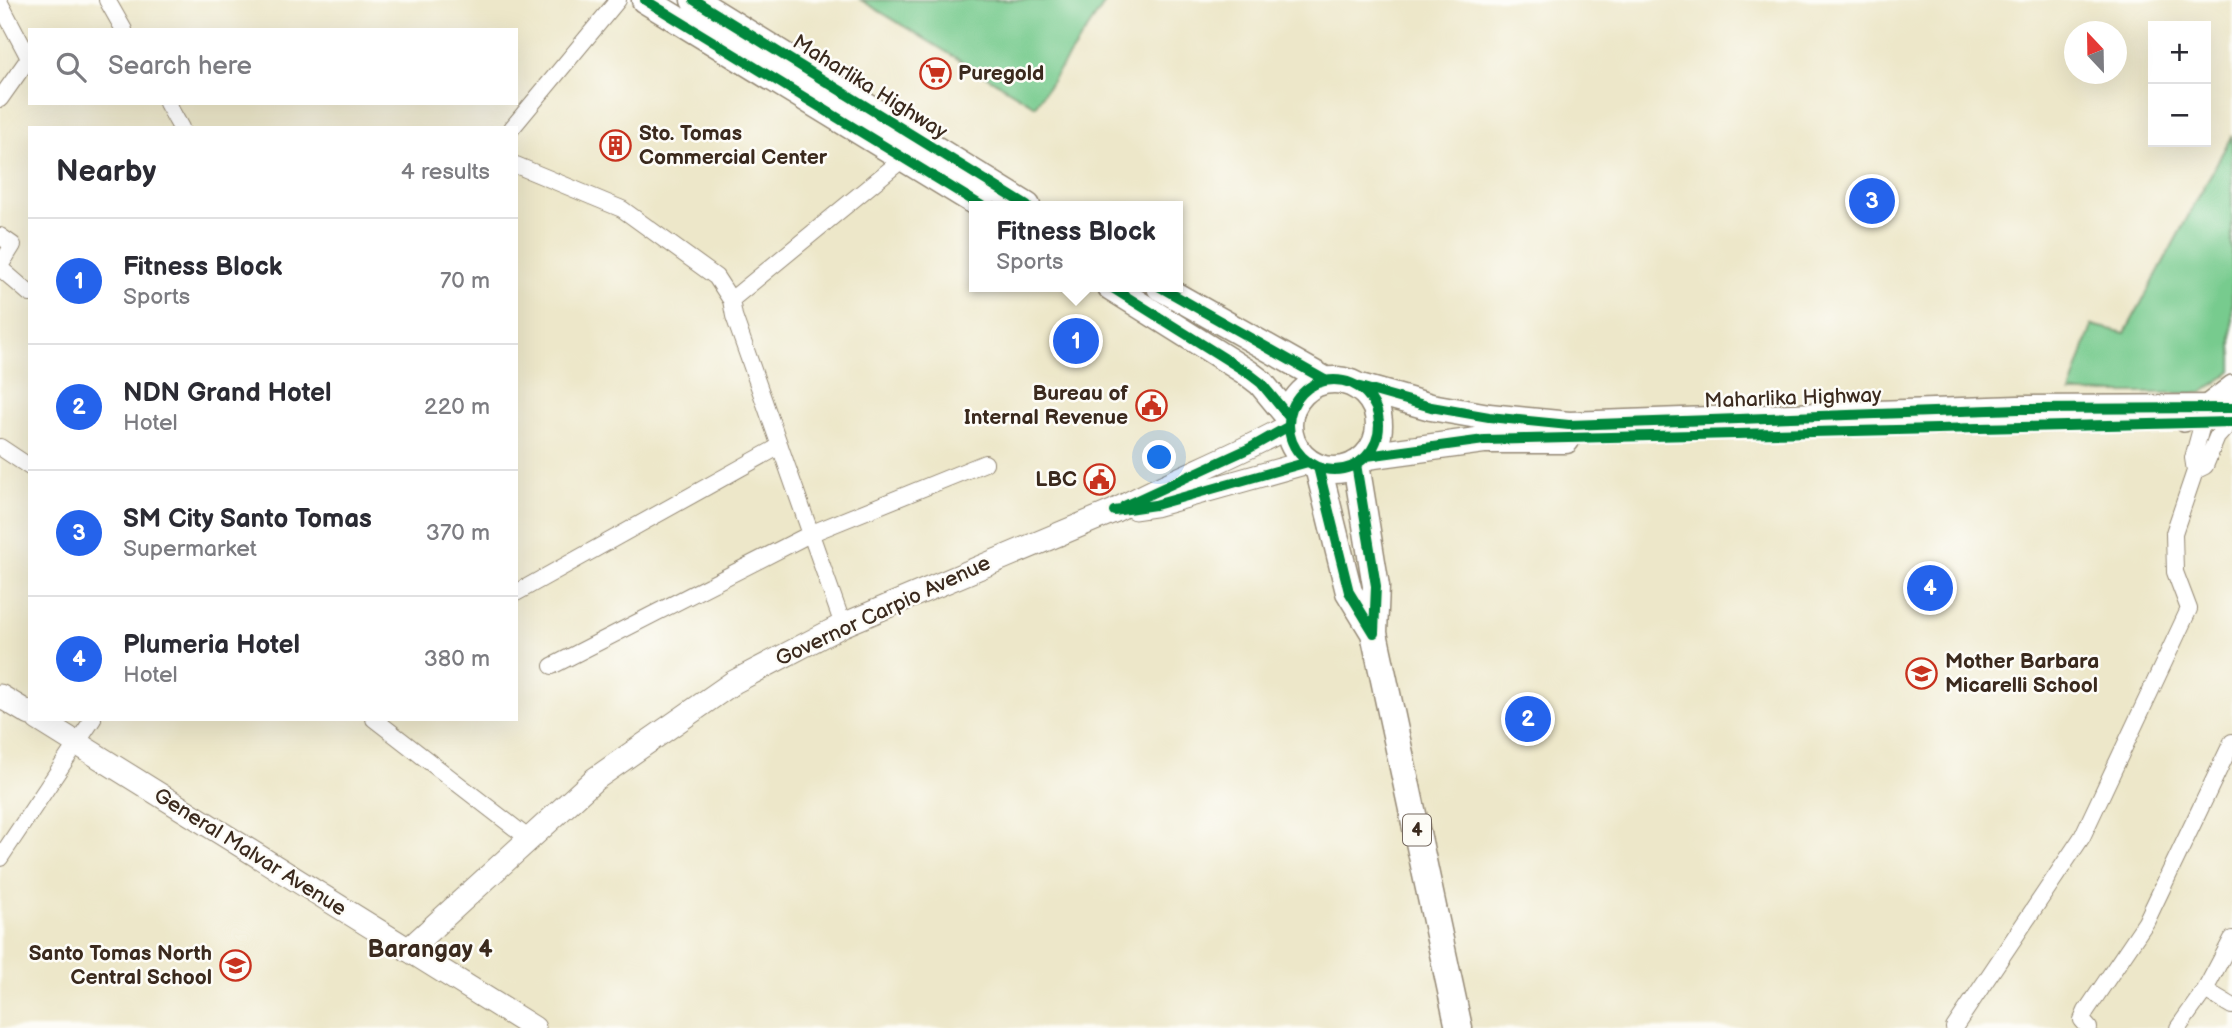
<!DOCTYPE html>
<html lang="en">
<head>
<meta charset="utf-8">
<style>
	body { margin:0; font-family:"Balsamiq Sans",sans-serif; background:#f7f7f7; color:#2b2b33 }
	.controls { position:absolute; right:21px; top:21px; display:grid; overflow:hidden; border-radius:0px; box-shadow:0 7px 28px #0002 }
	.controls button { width:63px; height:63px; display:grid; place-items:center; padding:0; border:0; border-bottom:2px solid #e1e1e2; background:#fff; color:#2b2b33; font:35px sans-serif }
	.compass { position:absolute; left:2064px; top:21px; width:63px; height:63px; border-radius:50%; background:#fff; box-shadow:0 7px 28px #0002; rotate:338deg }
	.you { position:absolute; left:1160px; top:458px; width:24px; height:24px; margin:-18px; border:5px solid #fff; border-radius:50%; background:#1a73e8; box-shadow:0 0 0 10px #1a73e833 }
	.badge { display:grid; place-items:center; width:46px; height:46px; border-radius:50%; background:#2563eb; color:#fff; font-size:23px; font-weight:700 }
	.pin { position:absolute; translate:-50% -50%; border:4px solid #fff; box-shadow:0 2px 7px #0006 }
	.popup { position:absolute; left:969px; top:201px; width:214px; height:91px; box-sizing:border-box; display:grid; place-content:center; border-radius:0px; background:#fff; filter:drop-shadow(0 2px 5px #0005); font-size:23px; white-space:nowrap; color:#7c7c81 }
	.popup b { font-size:26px; color:#2b2b33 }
	.popup::after { content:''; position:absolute; left:50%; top:100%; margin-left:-14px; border:14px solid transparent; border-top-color:#fff }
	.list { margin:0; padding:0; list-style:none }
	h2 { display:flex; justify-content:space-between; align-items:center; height:91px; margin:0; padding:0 28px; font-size:30px }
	h2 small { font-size:23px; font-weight:400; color:#7c7c81 }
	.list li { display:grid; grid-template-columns:46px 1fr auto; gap:21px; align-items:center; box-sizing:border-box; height:126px; padding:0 28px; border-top:2px solid #e1e1e2 }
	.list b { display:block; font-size:26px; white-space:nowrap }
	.list p { margin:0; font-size:23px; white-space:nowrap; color:#7c7c81 }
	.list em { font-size:23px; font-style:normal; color:#7c7c81 }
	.icon { flex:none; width:38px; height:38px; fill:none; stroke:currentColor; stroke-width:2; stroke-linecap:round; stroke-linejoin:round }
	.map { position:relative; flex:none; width:2232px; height:1028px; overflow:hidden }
	.search { position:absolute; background:#fff; box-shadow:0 7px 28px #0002; left:28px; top:28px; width:490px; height:77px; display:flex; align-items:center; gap:18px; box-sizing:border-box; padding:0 24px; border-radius:0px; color:#7c7c81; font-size:26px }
	.panel { position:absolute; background:#fff; box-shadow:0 7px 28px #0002; left:28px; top:126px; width:490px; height:595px; border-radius:0px }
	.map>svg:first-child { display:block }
	.grass { fill:#77cb8e; stroke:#597a56; stroke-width:2 }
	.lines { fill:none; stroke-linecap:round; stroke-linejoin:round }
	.minor-casing { stroke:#948874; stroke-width:18 }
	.tertiary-casing { stroke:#948874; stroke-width:22 }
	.secondary-casing { stroke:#948874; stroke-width:25 }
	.trunk-casing { stroke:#948874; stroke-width:29 }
	.minor { stroke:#fff; stroke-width:16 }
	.tertiary { stroke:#fff; stroke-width:19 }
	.secondary { stroke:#fff; stroke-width:23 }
	.trunk { stroke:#fff; stroke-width:26 }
	.cycleway-casing { stroke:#fdfcf7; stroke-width:15 }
	.cycleway { stroke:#00873e; stroke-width:10 }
	.labels { text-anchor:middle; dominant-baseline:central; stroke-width:5; stroke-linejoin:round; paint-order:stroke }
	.shield { fill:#fdfcf7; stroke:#75695f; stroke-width:2 }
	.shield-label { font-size:19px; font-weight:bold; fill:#3b2a1e }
	.poi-label { font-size:21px; font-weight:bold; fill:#3b2a1e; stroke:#fdfcf7; text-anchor:start }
	.street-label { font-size:21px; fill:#3b2a1e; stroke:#fdfcf7 }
	.quarter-label { font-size:24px; font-weight:bold; fill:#3b2a1e; stroke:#fdfcf7 }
</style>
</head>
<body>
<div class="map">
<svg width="2232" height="1028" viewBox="0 0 2232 1028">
	<rect width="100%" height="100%" fill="#fdfcf7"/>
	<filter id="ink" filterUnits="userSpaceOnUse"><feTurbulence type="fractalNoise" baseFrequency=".0143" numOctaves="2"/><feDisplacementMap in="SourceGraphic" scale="14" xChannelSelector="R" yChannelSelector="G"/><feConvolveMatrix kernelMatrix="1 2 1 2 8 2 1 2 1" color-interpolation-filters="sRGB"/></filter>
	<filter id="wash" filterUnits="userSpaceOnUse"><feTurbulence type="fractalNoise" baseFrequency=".00686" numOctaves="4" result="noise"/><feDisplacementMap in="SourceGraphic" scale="28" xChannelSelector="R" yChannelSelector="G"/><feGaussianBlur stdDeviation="1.57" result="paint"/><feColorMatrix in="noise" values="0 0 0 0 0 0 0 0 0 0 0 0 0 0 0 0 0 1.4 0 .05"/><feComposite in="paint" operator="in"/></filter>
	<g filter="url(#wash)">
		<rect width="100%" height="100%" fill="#ede7c9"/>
		<!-- grass -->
		<path class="grass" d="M 861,0 L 1107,0 L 1035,106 Z
			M 2232,135 L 2232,371 L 2202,393 L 2070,393 L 2092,325 L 2125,333 Z"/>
	</g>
	<g filter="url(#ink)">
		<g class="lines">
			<defs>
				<path id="minor" d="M 107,0 L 124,30
					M 0,3 L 29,58 L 0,99
					M 167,103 L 181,128
					M 512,128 L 618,0
					M 516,165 L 622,209 L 716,277 L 731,300
					M 0,236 L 13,245 L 0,266
					M 0,268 L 30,294
					M 0,447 L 30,467
					M 2195,471 L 2205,466 L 2217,437 L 2231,422
					M 516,593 L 780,446
					M 843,625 L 734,316 L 731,300 L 904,158
					M 552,666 L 812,533 L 985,463
					M 374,719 L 528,838
					M 0,858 L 93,719
					M 2205,990 L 2232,1006
					M 1954,1028 L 2082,837 L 2189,609 L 2175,572 L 2174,533 L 2195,471 L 2193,458 L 2203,421
					M 2089,1028 L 2082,1020 L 2086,1011 L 2146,922 L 2232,742
					M 2178,1028 L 2205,990 L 2232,939"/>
				<path id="tertiary" d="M 2184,422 L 2232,385"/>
				<path id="secondary" d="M 1135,508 L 1155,505 L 1308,462
					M 0,696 L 30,714
					M 38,719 L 534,1028
					M 408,950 L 595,779 L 734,682 L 843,625 L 1114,511 C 1171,480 1232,458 1289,426"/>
				<path id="trunk" d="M 645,0 L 982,206
					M 694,0 L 1027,206
					M 1111,287 L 1248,373 L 1261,383 L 1289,417
					M 1160,287 L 1325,380
					M1289 425a45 45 0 1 1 90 0a45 45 0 1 1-90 0Z
					M 1360,387 L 1431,407 L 1489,417 L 1569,425 L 2018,409 L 2232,408
					M 1367,456 L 1484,440 L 1566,440
					M 1356,464 L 1376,586 L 1374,633 L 1459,1028
					M 1318,467 L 1349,592 L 1374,633"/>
			</defs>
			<!-- minor casing -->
			<use href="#minor" class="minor-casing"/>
			<!-- tertiary casing -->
			<use href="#tertiary" class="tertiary-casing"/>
			<!-- secondary casing -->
			<use href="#secondary" class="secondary-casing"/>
			<!-- trunk casing -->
			<use href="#trunk" class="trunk-casing"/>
			<!-- minor -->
			<use href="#minor" class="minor"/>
			<!-- tertiary -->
			<use href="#tertiary" class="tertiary"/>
			<!-- secondary -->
			<use href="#secondary" class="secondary"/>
			<!-- trunk -->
			<use href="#trunk" class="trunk"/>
			<defs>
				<path id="cycleway" d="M 645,0 L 982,206
					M 694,0 L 1027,206
					M 1111,287 L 1248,373 L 1261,383 L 1289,417
					M 1160,287 L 1325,380
					M1289 425a45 45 0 1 1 90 0a45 45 0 1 1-90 0Z
					M 1360,387 L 1431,407 L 1489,417 L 1569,425 L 2018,409 L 2232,408
					M 1367,456 L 1484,440 L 2232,422
					M 1356,464 L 1376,586 L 1374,633
					M 1318,467 L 1349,592 L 1374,633
					M 1124,506 L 1250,448 L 1289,426
					M 1114,511 L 1155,505 L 1308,462"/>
			</defs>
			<!-- cycleway casing -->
			<use href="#cycleway" class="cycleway-casing"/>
			<!-- cycleway -->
			<use href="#cycleway" class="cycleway"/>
		</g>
	</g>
	<!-- icons -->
	<defs>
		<symbol id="supermarket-ring" viewBox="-11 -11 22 22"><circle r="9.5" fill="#fdfcf7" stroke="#c8321e" stroke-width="1.5"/><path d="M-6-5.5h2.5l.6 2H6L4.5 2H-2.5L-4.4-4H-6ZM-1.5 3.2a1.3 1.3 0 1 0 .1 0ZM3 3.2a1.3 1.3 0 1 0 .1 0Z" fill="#c8321e"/></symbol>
		<symbol id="building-ring" viewBox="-11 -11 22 22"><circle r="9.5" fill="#fdfcf7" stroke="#c8321e" stroke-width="1.5"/><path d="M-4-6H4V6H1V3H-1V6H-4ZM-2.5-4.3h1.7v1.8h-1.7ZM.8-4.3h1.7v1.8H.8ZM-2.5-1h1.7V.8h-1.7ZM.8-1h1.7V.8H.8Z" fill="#c8321e"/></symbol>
		<symbol id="civic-ring" viewBox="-11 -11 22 22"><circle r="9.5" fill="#fdfcf7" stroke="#c8321e" stroke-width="1.5"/><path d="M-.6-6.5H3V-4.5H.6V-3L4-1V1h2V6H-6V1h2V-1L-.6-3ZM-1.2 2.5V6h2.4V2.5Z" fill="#c8321e"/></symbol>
		<symbol id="school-ring" viewBox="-11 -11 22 22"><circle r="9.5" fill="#fdfcf7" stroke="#c8321e" stroke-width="1.5"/><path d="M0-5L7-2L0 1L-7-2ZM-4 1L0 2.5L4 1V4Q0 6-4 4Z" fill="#c8321e"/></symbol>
	</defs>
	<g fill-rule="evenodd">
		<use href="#supermarket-ring" x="918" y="56" width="35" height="35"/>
		<use href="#building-ring" x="598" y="128" width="35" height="35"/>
		<use href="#civic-ring" x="1134" y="388" width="35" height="35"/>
		<use href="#civic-ring" x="1082" y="462" width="35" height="35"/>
		<use href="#school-ring" x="1904" y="656" width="35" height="35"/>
		<use href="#school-ring" x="218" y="948" width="35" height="35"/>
	</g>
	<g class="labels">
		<!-- shield labels -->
		<rect class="shield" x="1403" y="814.5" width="28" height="31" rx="5"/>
		<g class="shield-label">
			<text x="1417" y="830">4</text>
		</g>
		<!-- poi labels -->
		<g class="poi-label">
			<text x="958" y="73">Puregold</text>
			<text x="639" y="133">Sto. Tomas<tspan x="639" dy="24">Commercial Center</tspan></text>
			<text x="1128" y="393" text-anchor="end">Bureau of<tspan x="1128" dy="24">Internal Revenue</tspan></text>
			<text x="1077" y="479" text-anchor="end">LBC</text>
			<text x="1945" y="661">Mother Barbara<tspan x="1945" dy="24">Micarelli School</tspan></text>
			<text x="212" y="953" text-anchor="end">Santo Tomas North<tspan x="212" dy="24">Central School</tspan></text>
		</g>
		<!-- street labels -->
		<g class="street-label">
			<text transform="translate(870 87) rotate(32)">Maharlika Highway</text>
			<text transform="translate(1793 398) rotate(-2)">Maharlika Highway</text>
			<text transform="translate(883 611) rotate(-25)">Governor Carpio Avenue</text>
			<text transform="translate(250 852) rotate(32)">General Malvar Avenue</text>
		</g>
		<!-- quarter labels -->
		<g class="quarter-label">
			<text x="430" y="949">Barangay 4</text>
		</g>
	</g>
</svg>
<div class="controls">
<button>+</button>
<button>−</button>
</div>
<svg class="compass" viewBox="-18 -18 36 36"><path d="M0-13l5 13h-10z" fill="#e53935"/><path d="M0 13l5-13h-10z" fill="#7c7c81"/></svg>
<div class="you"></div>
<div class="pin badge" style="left:1076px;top:341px">1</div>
<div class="popup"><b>Fitness Block</b>Sports</div>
<div class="pin badge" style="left:1528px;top:719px">2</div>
<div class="pin badge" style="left:1872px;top:201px">3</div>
<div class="pin badge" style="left:1930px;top:588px">4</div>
<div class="search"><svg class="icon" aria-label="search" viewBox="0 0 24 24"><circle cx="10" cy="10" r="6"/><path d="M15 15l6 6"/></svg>Search here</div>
<section class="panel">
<h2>Nearby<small>4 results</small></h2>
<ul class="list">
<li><span class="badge">1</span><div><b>Fitness Block</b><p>Sports</p></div><em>70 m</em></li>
<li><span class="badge">2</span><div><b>NDN Grand Hotel</b><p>Hotel</p></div><em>220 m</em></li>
<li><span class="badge">3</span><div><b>SM City Santo Tomas</b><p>Supermarket</p></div><em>370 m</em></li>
<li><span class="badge">4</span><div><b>Plumeria Hotel</b><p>Hotel</p></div><em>380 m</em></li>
</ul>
</section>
</div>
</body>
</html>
